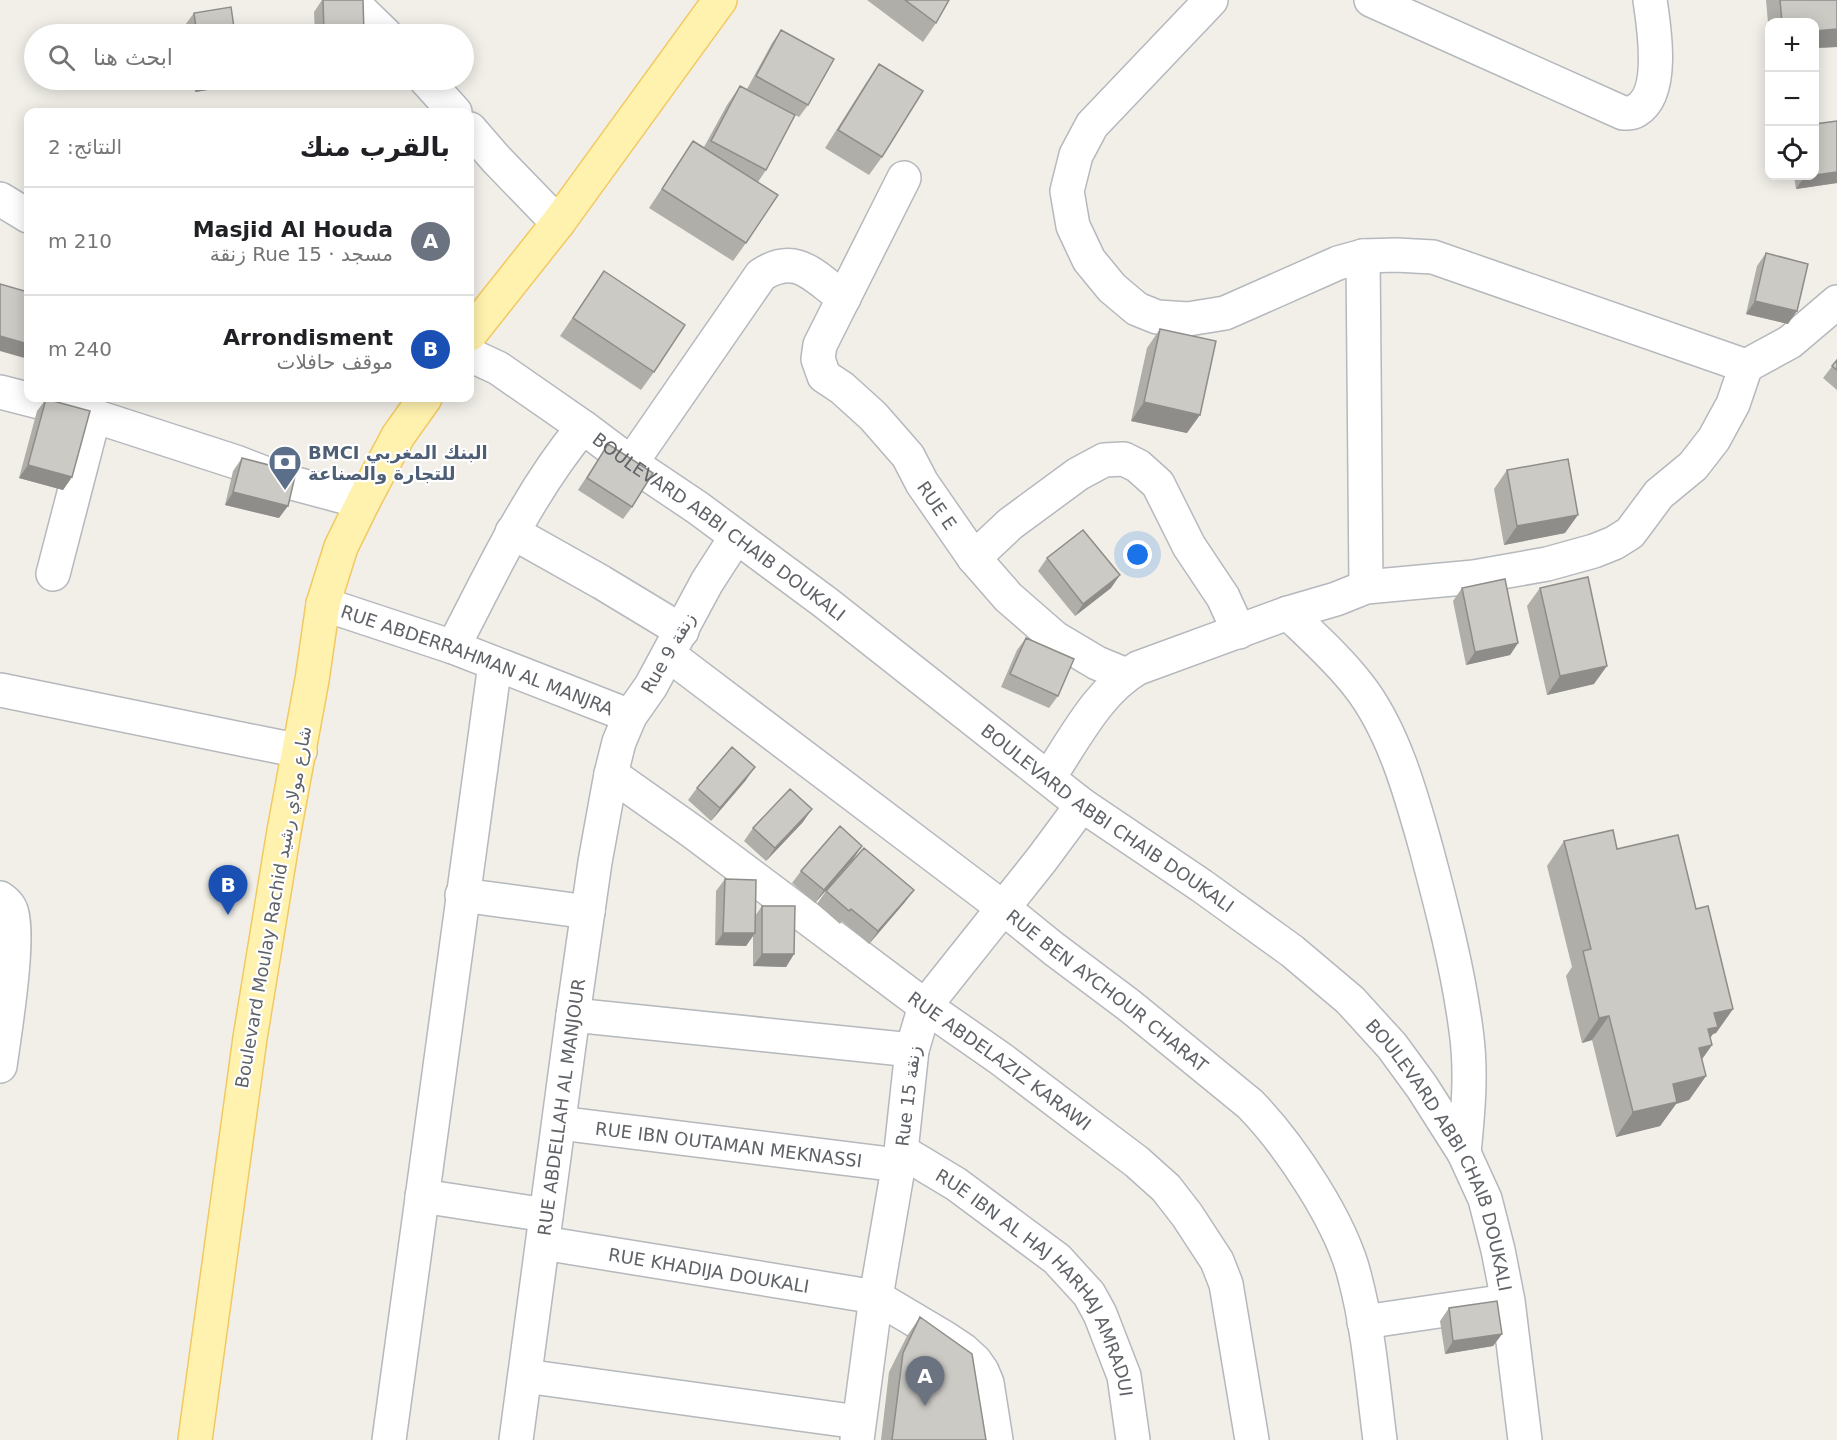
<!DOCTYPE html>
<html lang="ar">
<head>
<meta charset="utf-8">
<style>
	body { margin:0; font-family:"DejaVu Sans",Cairo,sans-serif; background:#f2f2f2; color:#202124; direction:rtl }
	.controls { position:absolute; right:18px; top:18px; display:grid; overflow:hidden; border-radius:12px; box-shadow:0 3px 15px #0003 }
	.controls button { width:54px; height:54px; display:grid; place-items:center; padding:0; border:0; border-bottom:2px solid #e0e0e0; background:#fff; color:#202124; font:30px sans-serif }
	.you { position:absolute; left:1138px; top:555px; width:21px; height:21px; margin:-15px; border:4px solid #fff; border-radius:50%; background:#1a73e8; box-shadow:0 0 0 9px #1a73e833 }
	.badge { display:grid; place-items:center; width:39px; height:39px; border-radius:50%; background:#2563eb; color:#fff; font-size:20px; font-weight:700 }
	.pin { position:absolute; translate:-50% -50px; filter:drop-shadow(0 2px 3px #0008) }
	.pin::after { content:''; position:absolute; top:32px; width:21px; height:18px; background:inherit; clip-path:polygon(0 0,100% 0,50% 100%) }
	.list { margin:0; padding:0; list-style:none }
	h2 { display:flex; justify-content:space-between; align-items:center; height:78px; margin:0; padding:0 24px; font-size:26px }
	h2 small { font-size:20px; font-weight:400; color:#757577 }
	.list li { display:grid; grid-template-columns:39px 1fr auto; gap:18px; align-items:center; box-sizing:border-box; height:108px; padding:0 24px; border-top:2px solid #e0e0e0 }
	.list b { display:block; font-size:22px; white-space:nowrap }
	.list p { margin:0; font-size:20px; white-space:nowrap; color:#757577 }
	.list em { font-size:20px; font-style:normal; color:#757577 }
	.icon { flex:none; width:33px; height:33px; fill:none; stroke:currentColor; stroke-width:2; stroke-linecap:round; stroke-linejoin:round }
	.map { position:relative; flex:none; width:1837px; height:1440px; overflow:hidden; direction:ltr }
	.search { position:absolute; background:#fff; box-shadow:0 3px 15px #0003; left:24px; top:24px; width:450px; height:66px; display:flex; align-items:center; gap:15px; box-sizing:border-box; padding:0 21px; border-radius:33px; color:#757577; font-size:22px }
	.panel { position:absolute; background:#fff; box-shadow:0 3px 15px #0003; left:24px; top:108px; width:450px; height:294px; border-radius:12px; direction:rtl }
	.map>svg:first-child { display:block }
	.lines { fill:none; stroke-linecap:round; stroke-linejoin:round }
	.minor-casing { stroke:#b5b8bc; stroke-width:36 }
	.major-casing { stroke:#f2c960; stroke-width:36 }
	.minor { stroke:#fff; stroke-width:33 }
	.major { stroke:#fff2af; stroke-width:33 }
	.wall { fill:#afaea9 }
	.shaded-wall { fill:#8f8d8a }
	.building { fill:#cccac5; stroke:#8f8d8a; stroke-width:1.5 }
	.labels { text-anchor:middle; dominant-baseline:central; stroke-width:4.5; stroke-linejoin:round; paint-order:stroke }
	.service-label { font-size:18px; font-weight:bold; fill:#4e5e75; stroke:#fff; text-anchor:start }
	.street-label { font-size:18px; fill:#5f6368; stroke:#fff }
</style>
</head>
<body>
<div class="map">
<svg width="1837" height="1440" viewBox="0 0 1837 1440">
	<rect width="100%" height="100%" fill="#f1efe8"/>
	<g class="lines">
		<defs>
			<g id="minor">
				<path d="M 350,0 L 385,34"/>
				<path d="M 1211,0 L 1092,125 L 1076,155 L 1067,191 L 1073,226 L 1089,260 L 1112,288 L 1137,309 L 1157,317 L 1188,319 L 1225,313 L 1338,263 L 1363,256 L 1396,255 L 1433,257 L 1746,366"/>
				<path d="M 1371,0 L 1623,113 C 1628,113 1633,113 1637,110 C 1665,93 1654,27 1650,0"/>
				<path d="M 426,80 L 455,112"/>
				<path d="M 470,129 L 496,159 L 558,223"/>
				<path id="s1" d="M 904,178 L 820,345 L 818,359 L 824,376 L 842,388 L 873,416 L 908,456 L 922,483 L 974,558 L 1008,597 L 1055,638 L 1097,663 L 1126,675"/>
				<path d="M 0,199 L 28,216"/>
				<path d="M 1363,256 L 1366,587"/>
				<path id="s2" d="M 470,355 L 498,368 L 583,427 L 631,463 L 698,508 L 826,603 L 1082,805 L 1202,886 L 1292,951 L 1350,1000 L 1392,1046 L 1422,1087 L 1464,1153 L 1485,1199 L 1498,1250 L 1508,1301 L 1525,1440"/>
				<path d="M 0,392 L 94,416 L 236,462 L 285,481 L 363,502"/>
				<path d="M 631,463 L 761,275 C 797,251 815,278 844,298"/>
				<path d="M 512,532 L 601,582 L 682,631"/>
				<path d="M 974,558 L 1010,524 L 1078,474 L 1104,460 L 1124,459 L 1138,466 L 1158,484 L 1189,546 L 1223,597 L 1239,632"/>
				<path d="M 53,574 L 94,416"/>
				<path id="s3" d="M 323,604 L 453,647 L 630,716"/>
				<path d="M 1288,613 C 1312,636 1338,659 1358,685 C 1393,729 1411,794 1426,848 C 1442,908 1458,969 1466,1030 C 1472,1072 1468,1112 1464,1153"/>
				<path d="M 453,647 C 493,571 528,493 583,427"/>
				<path id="s4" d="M 669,655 L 1002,907 L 1054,949 L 1130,1006 L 1250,1104 C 1290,1145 1342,1223 1355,1278 C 1369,1331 1373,1386 1380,1440"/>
				<path d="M 0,690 L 300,751"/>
				<path id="s5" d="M 611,774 L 693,832 L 925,1006 L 1001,1059 L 1137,1162 L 1166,1188 L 1187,1215 L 1217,1261 L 1226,1284 L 1252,1440"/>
				<path d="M 1049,777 C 1074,740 1098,691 1138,668 L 1288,613 L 1336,599 L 1366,587 L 1474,577 L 1547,564 L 1594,551 L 1614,543 L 1630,533 L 1659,494 L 1693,466 L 1714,439 L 1733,404 L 1746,366 L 1790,342 L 1837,302"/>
				<path d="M 462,895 L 588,912"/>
				<path d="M 0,898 C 3,900 8,904 10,908 C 22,928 4,1037 0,1066"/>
				<path d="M 573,1015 L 912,1050"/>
				<path id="s6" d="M 559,1123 L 898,1165"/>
				<path id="s7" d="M 901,1151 L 956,1184 L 1057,1259 L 1089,1294 L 1100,1314 L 1124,1376 L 1133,1440"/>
				<path d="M 422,1196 L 546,1215"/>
				<path id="s8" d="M 543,1243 L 876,1297 L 945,1338 L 963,1350 L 975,1361 L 982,1371 L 987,1383 L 996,1440"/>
				<path d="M 1364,1322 L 1493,1303"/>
				<path d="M 525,1376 L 858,1422"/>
				<path d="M 389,1440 L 495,664"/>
				<path id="s9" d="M 516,1440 L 573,1015 L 595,862 L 611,774 L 619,742 L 630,716 L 651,686 L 707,582 L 736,537"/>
				<path d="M 857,1440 L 876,1297 L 901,1151 L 912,1050 L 925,1006 L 1042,859 L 1082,805"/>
			</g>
			<path id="major" d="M 470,334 L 558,223 L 720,0
				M 195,1440 L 250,1038 L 284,831 L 312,680 L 323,604 L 341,547 L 363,502 L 398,436 L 425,398"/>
		</defs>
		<!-- minor casing -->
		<use href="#minor" class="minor-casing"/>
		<!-- major casing -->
		<use href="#major" class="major-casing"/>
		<!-- minor -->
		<use href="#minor" class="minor"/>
		<!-- major -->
		<use href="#major" class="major"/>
	</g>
	<!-- wall -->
	<path class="wall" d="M 322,0 L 363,0 L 364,34 L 315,34 L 314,12 Z
		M 867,0 L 949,0 L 936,23 L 923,42 Z
		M 1766,0 L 1837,0 L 1837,47 L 1815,48 L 1815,22 L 1770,22 L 1770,45 Z
		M 194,13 L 235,34 L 186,34 L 185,25 Z
		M 781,30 L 808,105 L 799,117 L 747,89 L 772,43 Z
		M 879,64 L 882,157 L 869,175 L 825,148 L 866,83 Z
		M 193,80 L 237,80 L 233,86 L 195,92 Z
		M 740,86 L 766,170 L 758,182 L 746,243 L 733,261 L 649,208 L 693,141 L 704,147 L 727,105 Z
		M 1837,121 L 1837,183 L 1796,189 L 1794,176 L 1815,176 Z
		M 1766,253 L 1788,324 L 1746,314 L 1757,266 Z
		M 604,271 L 654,372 L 641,390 L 560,336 Z
		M 1160,329 L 1187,433 L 1131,421 L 1147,348 Z
		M 1837,360 L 1837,390 L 1823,378 Z
		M 46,399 L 72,477 L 63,490 L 19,478 L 37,411 Z
		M 608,444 L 632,507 L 623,519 L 578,490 Z
		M 242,458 L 279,518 L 225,505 L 233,471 Z
		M 1507,470 L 1565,533 L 1504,545 L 1494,489 Z
		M 1047,558 L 1111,588 L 1075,616 L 1038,571 Z
		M 1462,588 L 1518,643 L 1510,655 L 1466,665 L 1453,601 Z
		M 1540,588 L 1594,684 L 1547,695 L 1527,606 Z
		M 1026,638 L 1058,696 L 1049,708 L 1001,687 L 1017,650 Z
		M 746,780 L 711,821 L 688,800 L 697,788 Z
		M 803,822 L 766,861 L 744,841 L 753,828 Z
		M 1564,841 L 1617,849 L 1696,909 L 1733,1009 L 1716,1033 L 1713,1034 L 1710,1037 L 1712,1045 L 1702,1059 L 1706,1076 L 1689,1100 L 1676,1104 L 1660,1126 L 1616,1137 L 1592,1040 L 1582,1043 L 1566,976 L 1572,967 L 1547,866 Z
		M 854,858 L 815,903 L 792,883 L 801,871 Z
		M 725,879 L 755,916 L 762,906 L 794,954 L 786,967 L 753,966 L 753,936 L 746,946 L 715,945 L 716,891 Z
		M 826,891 L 905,902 L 869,944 L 842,921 L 840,924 L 817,904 Z
		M 1449,1308 L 1502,1334 L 1493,1346 L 1445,1354 L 1440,1321 Z
		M 920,1317 L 986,1440 L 881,1440 L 889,1372 L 907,1336 Z"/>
	<!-- shaded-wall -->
	<path class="shaded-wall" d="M 1837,29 L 1837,47 L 1815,48 L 1815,31 Z
		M 204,80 L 237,80 L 233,86 L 195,92 Z
		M 1837,172 L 1837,183 L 1796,189 L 1805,176 Z
		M 1755,301 L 1797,311 L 1788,324 L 1746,314 Z
		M 0,336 L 28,344 L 28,359 L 0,351 Z
		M 1144,402 L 1200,415 L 1187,433 L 1131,421 Z
		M 28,465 L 72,477 L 63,490 L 19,478 Z
		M 233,492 L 288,506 L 279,518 L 225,505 Z
		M 1578,515 L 1565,533 L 1504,545 L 1517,526 Z
		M 1120,575 L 1111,588 L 1075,616 L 1083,604 Z
		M 1518,643 L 1510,655 L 1466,665 L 1475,652 Z
		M 1607,666 L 1594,684 L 1547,695 L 1560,676 Z
		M 755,767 L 746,780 L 711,821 L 720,808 Z
		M 812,809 L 803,822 L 766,861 L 775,848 Z
		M 862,846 L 854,858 L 815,903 L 824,890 Z
		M 914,890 L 905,902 L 869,944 L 878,931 Z
		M 723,933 L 755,933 L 746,946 L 715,945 Z
		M 762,954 L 794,954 L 786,967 L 753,966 Z
		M 1733,1009 L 1716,1033 L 1713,1034 L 1704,1047 L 1712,1045 L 1695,1069 L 1696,1052 L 1714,1013 Z
		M 1609,1016 L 1592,1040 L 1582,1043 L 1599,1018 Z
		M 1706,1076 L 1689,1100 L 1676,1104 L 1660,1126 L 1616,1137 L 1633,1112 L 1673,1084 Z
		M 1502,1334 L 1493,1346 L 1445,1354 L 1453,1341 Z"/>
	<!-- building -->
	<path class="building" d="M 323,0 L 363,0 L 364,34 L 324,34 Z
		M 905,0 L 949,0 L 936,23 Z
		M 1780,0 L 1837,0 L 1837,29 L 1815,31 L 1815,22 L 1782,22 Z
		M 231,7 L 235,34 L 197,34 L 194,13 Z
		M 781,30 L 834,59 L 808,105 L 756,76 Z
		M 879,64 L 923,91 L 882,157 L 838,130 Z
		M 740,86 L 795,115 L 766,170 L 711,141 Z
		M 1837,121 L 1837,172 L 1815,175 L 1815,124 Z
		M 693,141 L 778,195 L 746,243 L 662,189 Z
		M 1766,253 L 1808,264 L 1797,311 L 1755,301 Z
		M 604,271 L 685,325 L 654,372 L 573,318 Z
		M 0,284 L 28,292 L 28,344 L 0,336 Z
		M 1160,329 L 1216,341 L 1200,415 L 1144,402 Z
		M 1837,360 L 1837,370 L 1832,366 Z
		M 46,399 L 90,411 L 72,477 L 28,465 Z
		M 608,444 L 653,473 L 632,507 L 587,478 Z
		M 242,458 L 296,472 L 288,506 L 233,492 Z
		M 1568,459 L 1578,515 L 1517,526 L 1507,470 Z
		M 1083,530 L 1120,575 L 1083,604 L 1047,558 Z
		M 1588,577 L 1607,666 L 1560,676 L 1540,588 Z
		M 1505,579 L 1518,643 L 1475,652 L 1462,588 Z
		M 1026,638 L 1074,659 L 1058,696 L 1010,674 Z
		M 732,747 L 755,767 L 720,808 L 697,788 Z
		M 790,789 L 812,809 L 775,848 L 753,828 Z
		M 840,826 L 862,846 L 824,890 L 801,871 Z
		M 1613,830 L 1617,849 L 1678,835 L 1696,909 L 1708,906 L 1733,1009 L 1714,1013 L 1718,1027 L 1708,1029 L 1712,1045 L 1699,1048 L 1706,1076 L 1673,1084 L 1677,1102 L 1633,1112 L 1609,1016 L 1599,1018 L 1583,951 L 1591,949 L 1564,841 Z
		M 864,848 L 914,890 L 878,931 L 851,909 L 849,911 L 826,891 Z
		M 725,879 L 756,880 L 755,933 L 723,933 Z
		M 762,906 L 795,906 L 794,954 L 762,954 Z
		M 1497,1301 L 1502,1334 L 1453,1341 L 1449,1308 Z
		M 920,1317 L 972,1354 L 986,1440 L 892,1440 L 903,1353 Z"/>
	<!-- icons -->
	<defs>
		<symbol id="bank-pin" viewBox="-11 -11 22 30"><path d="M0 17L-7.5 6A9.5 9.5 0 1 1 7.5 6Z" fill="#5c6f8a" stroke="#fff"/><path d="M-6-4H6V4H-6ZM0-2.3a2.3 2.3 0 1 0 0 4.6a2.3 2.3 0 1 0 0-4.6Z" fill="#fff"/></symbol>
	</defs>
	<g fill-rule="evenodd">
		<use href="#bank-pin" x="266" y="443" width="38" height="52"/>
	</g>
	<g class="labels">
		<!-- service labels -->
		<g class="service-label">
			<text x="308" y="452">BMCI البنك المغربي<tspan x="308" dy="21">للتجارة والصناعة</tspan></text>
		</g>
		<!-- street labels -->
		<g class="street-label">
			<text stroke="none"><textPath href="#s1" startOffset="393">RUE E</textPath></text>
			<text stroke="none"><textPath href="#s2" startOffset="303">BOULEVARD ABBI CHAIB DOUKALI</textPath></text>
			<text transform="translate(668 653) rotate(-60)">Rue 9 زنقة</text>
			<text stroke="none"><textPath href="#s3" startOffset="164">RUE ABDERRAHMAN AL MANJRA</textPath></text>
			<text stroke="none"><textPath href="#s2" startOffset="789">BOULEVARD ABBI CHAIB DOUKALI</textPath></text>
			<text transform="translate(273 907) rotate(-80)">Boulevard Moulay Rachid شارع مولاي رشيد</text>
			<text stroke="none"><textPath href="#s4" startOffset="552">RUE BEN AYCHOUR CHARAT</textPath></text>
			<text stroke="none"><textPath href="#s5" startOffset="483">RUE ABDELAZIZ KARAWI</textPath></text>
			<text transform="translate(908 1096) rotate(-83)">Rue 15 زنقة</text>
			<text stroke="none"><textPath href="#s9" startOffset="336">RUE ABDELLAH AL MANJOUR</textPath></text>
			<text stroke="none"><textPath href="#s6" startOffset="171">RUE IBN OUTAMAN MEKNASSI</textPath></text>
			<text stroke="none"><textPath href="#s2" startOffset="1275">BOULEVARD ABBI CHAIB DOUKALI</textPath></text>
			<text stroke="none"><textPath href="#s8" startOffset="168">RUE KHADIJA DOUKALI</textPath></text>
			<text stroke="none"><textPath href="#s7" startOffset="195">RUE IBN AL HAJ HARHAJ AMRADUI</textPath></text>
		</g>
	</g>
</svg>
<div class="controls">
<button>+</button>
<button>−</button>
<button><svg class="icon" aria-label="locate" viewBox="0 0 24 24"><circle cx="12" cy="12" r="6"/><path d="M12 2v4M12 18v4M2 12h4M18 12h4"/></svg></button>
</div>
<div class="you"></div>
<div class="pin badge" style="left:925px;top:1406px;background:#6b7280">A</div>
<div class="pin badge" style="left:228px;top:915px;background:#1a4fb4">B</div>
<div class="search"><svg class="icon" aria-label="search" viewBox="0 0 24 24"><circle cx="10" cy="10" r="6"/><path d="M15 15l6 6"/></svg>ابحث هنا</div>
<section class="panel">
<h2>بالقرب منك<small>النتائج: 2</small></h2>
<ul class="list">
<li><span class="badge" style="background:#6b7280">A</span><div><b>Masjid Al Houda</b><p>مسجد · Rue 15 زنقة</p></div><em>210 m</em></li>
<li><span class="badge" style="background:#1a4fb4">B</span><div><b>Arrondisment</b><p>موقف حافلات</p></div><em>240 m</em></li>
</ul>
</section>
</div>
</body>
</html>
